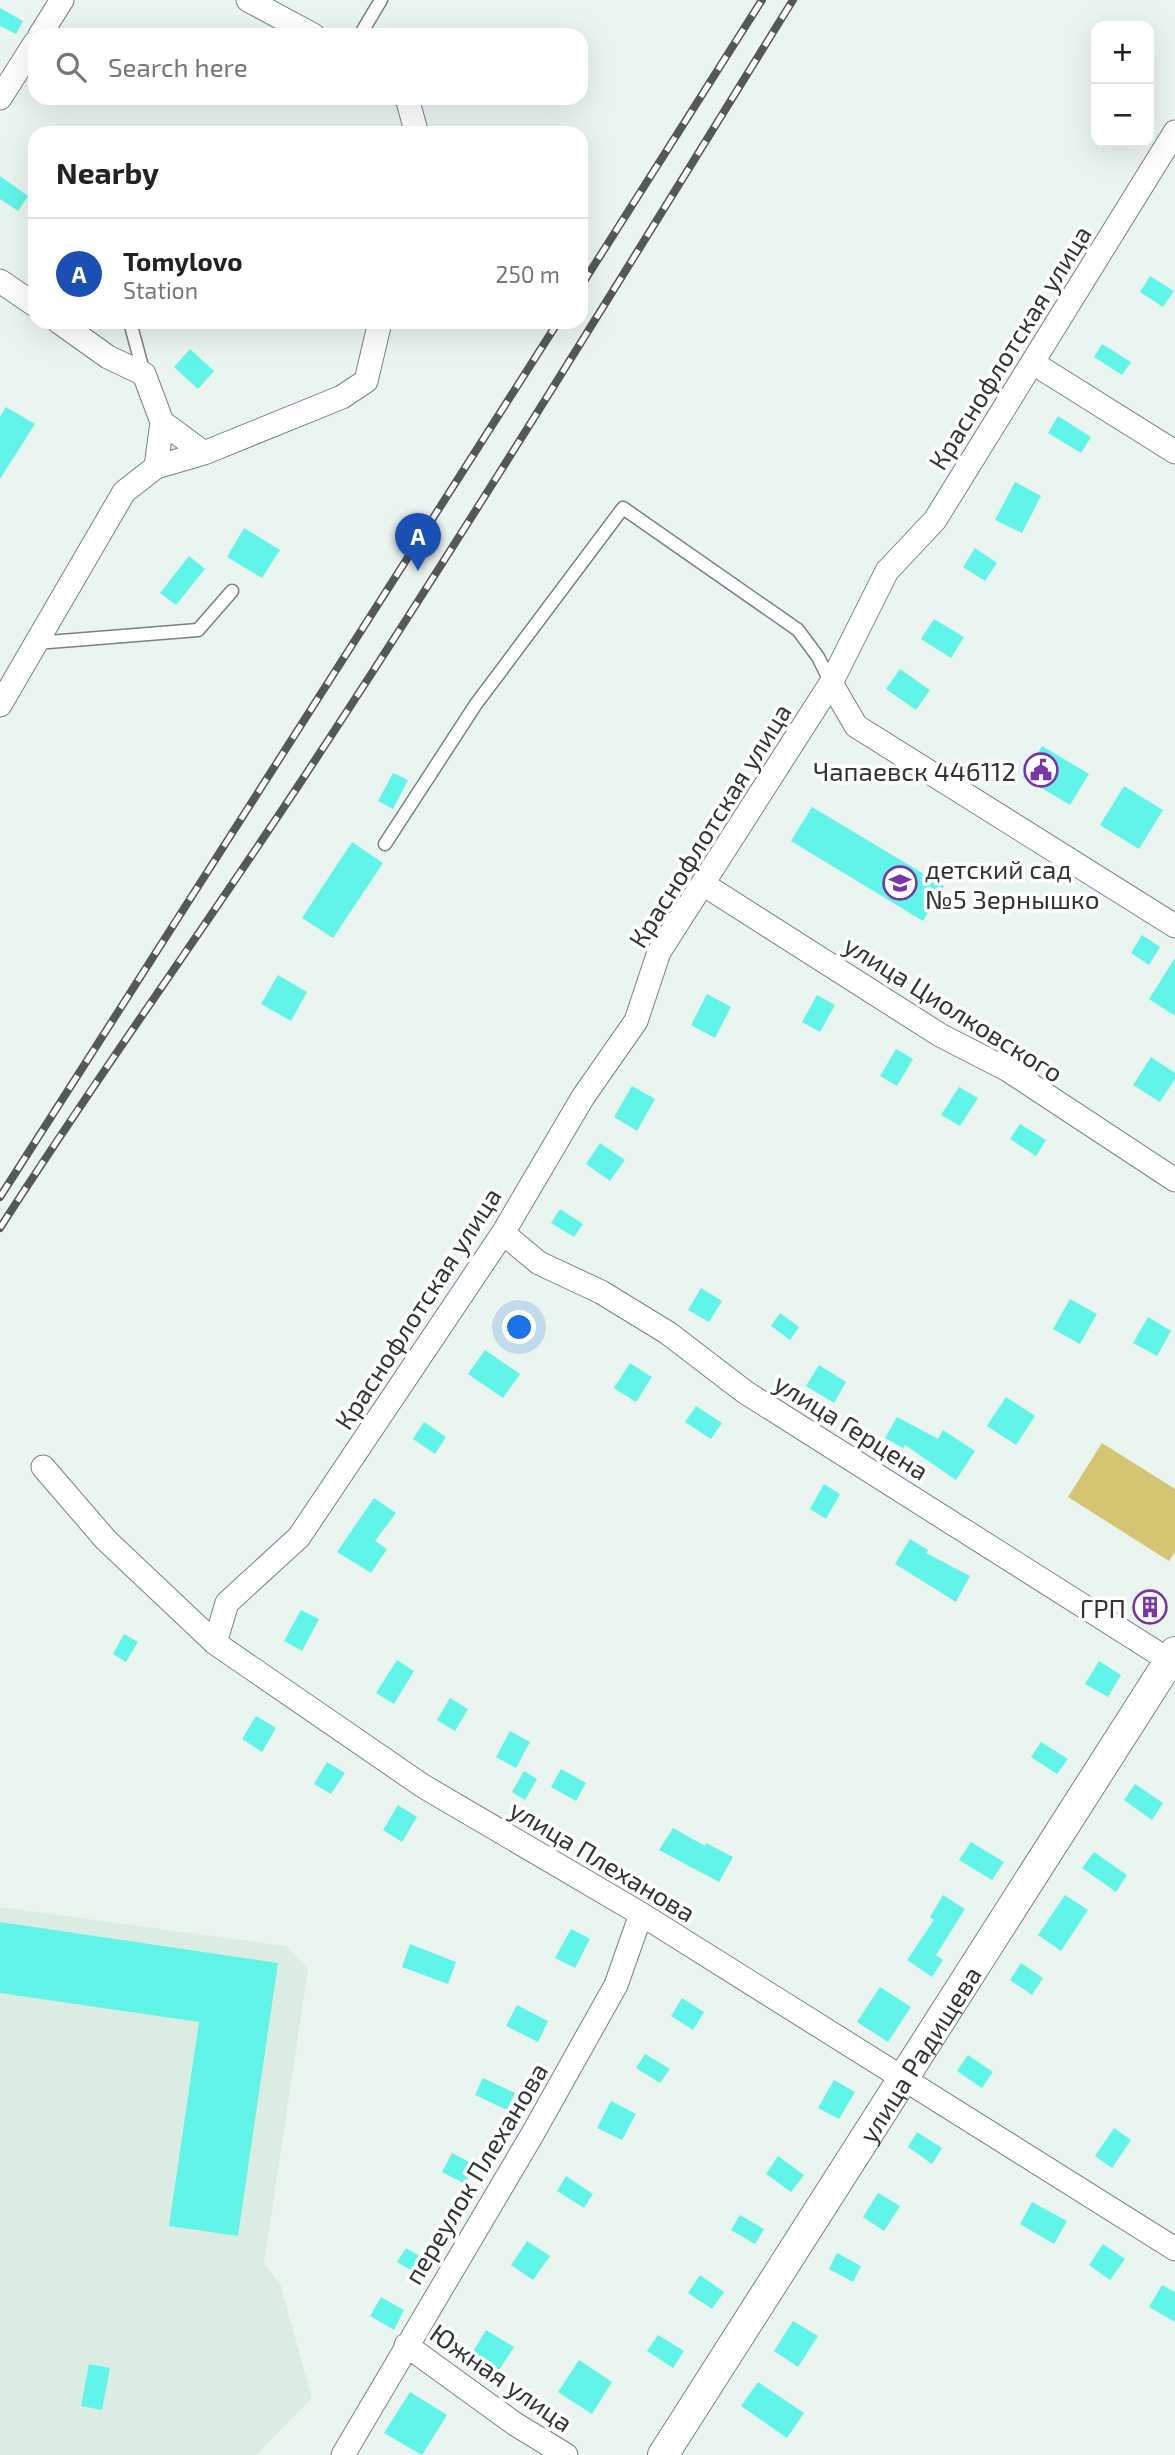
<!DOCTYPE html>
<html lang="en">
<head>
<meta charset="utf-8">
<style>
	body { margin:0; font-family:"Exo 2",sans-serif; background:#f6f6f6; color:#222 }
	.controls { position:absolute; right:21px; top:21px; display:grid; overflow:hidden; border-radius:14px; box-shadow:0 7px 28px #0002 }
	.controls button { width:63px; height:63px; display:grid; place-items:center; padding:0; border:0; border-bottom:2px solid #e0e0e0; background:#fff; color:#222; font:35px sans-serif }
	.you { position:absolute; left:520px; top:1328px; width:24px; height:24px; margin:-18px; border:5px solid #fff; border-radius:50%; background:#1a73e8; box-shadow:0 0 0 10px #1a73e833 }
	.badge { display:grid; place-items:center; width:46px; height:46px; border-radius:50%; background:#111827; color:#fff; font-size:23px; font-weight:700 }
	.pin { position:absolute; translate:-50% -58px; filter:drop-shadow(0 2px 4px #0008) }
	.pin::after { content:''; position:absolute; top:37px; width:24px; height:21px; background:inherit; clip-path:polygon(0 0,100% 0,50% 100%) }
	.list { margin:0; padding:0; list-style:none }
	h2 { display:flex; justify-content:space-between; align-items:center; height:91px; margin:0; padding:0 28px; font-size:30px }
	h2 small { font-size:23px; font-weight:400; color:#767676 }
	.list li { display:grid; grid-template-columns:46px 1fr auto; gap:21px; align-items:center; box-sizing:border-box; height:112px; padding:0 28px; border-top:2px solid #e0e0e0 }
	.list b { display:block; font-size:26px; white-space:nowrap }
	.list p { margin:0; font-size:23px; white-space:nowrap; color:#767676 }
	.list em { font-size:23px; font-style:normal; color:#767676 }
	.icon { flex:none; width:38px; height:38px; fill:none; stroke:currentColor; stroke-width:2; stroke-linecap:round; stroke-linejoin:round }
	.map { position:relative; flex:none; width:1175px; height:2455px; overflow:hidden }
	.search { position:absolute; background:#fff; box-shadow:0 7px 28px #0002; left:28px; top:28px; width:560px; height:77px; display:flex; align-items:center; gap:18px; box-sizing:border-box; padding:0 24px; border-radius:21px; color:#767676; font-size:26px }
	.panel { position:absolute; background:#fff; box-shadow:0 7px 28px #0002; left:28px; top:126px; width:560px; height:203px; border-radius:21px }
	.map>svg:first-child { display:block }
	.built { fill:#dbede2 }
	.green { fill:#d4c573 }
	.building { fill:#61f4e9 }
	.lines { fill:none; stroke-linecap:round; stroke-linejoin:round }
	.service-casing { stroke:#79837d; stroke-width:15 }
	.minor-casing { stroke:#79837d; stroke-width:25 }
	.tertiary-casing { stroke:#79837d; stroke-width:32 }
	.service { stroke:#fff; stroke-width:12 }
	.minor { stroke:#fff; stroke-width:23 }
	.tertiary { stroke:#fff; stroke-width:30 }
	.rail-casing { stroke:#545955; stroke-width:8 }
	.rail { stroke:#fff; stroke-width:5; stroke-dasharray:16; stroke-linecap:butt }
	.labels { text-anchor:middle; dominant-baseline:central; stroke-width:7; stroke-linejoin:round; paint-order:stroke }
	.street-label { font-size:26px; fill:#323633; stroke:#fff }
	.poi-label { font-size:26px; fill:#323633; stroke:#fff; text-anchor:end }
</style>
</head>
<body>
<div class="map">
<svg width="1175" height="2455" viewBox="0 0 1175 2455">
	<rect width="100%" height="100%" fill="#ebf5ef"/>
	<!-- built -->
	<path class="built" d="M 0,1907 L 286,1946 L 308,1969 L 264,2264 L 280,2283 L 312,2398 L 256,2455 L 0,2455 Z"/>
	<!-- green -->
	<path class="green" d="M 1102,1443 L 1175,1489 L 1175,1552 L 1169,1561 L 1068,1497 Z"/>
	<!-- building -->
	<path class="building" d="M 0,8 L 23,21 L 16,34 L 0,26 Z
		M 0,176 L 28,196 L 18,211 L 0,199 Z
		M 1150,276 L 1174,291 L 1163,307 L 1140,292 Z
		M 1102,344 L 1131,362 L 1122,375 L 1094,357 Z
		M 190,349 L 214,371 L 198,389 L 174,367 Z
		M 6,407 L 35,424 L 0,479 L 0,417 Z
		M 1058,416 L 1091,437 L 1081,453 L 1048,433 Z
		M 1015,482 L 1041,496 L 1022,533 L 995,520 Z
		M 244,528 L 280,550 L 262,578 L 227,557 Z
		M 975,548 L 997,563 L 985,581 L 963,567 Z
		M 189,556 L 205,569 L 176,605 L 160,593 Z
		M 934,619 L 964,637 L 951,658 L 921,639 Z
		M 900,669 L 930,690 L 916,710 L 886,689 Z
		M 1042,746 L 1089,774 L 1070,805 L 1023,777 Z
		M 393,773 L 408,780 L 393,809 L 378,801 Z
		M 1124,786 L 1163,810 L 1139,849 L 1100,825 Z
		M 812,807 L 944,886 L 923,921 L 791,841 Z
		M 352,842 L 383,863 L 333,938 L 302,918 Z
		M 1142,935 L 1160,947 L 1149,965 L 1131,953 Z
		M 1175,958 L 1175,1016 L 1149,999 Z
		M 278,975 L 307,992 L 291,1021 L 261,1004 Z
		M 707,994 L 731,1007 L 715,1038 L 691,1025 Z
		M 817,995 L 835,1005 L 820,1032 L 802,1022 Z
		M 896,1049 L 913,1059 L 897,1086 L 880,1076 Z
		M 1151,1057 L 1175,1073 L 1175,1079 L 1160,1102 L 1133,1085 Z
		M 632,1086 L 655,1099 L 637,1131 L 614,1117 Z
		M 959,1087 L 978,1098 L 960,1126 L 941,1115 Z
		M 1020,1124 L 1046,1140 L 1036,1156 L 1010,1139 Z
		M 600,1143 L 625,1160 L 610,1181 L 586,1164 Z
		M 560,1209 L 583,1224 L 574,1237 L 551,1223 Z
		M 701,1288 L 722,1301 L 709,1322 L 688,1310 Z
		M 1070,1299 L 1097,1314 L 1080,1344 L 1053,1329 Z
		M 780,1313 L 799,1327 L 790,1340 L 771,1326 Z
		M 1148,1317 L 1171,1331 L 1157,1356 L 1133,1343 Z
		M 485,1350 L 520,1374 L 503,1398 L 468,1374 Z
		M 630,1363 L 652,1377 L 636,1402 L 614,1388 Z
		M 819,1365 L 846,1382 L 834,1403 L 806,1386 Z
		M 1006,1397 L 1035,1416 L 1016,1445 L 987,1426 Z
		M 696,1406 L 722,1423 L 711,1439 L 685,1422 Z
		M 897,1417 L 938,1439 L 943,1430 L 975,1451 L 956,1480 L 905,1445 L 903,1448 L 885,1438 Z
		M 424,1422 L 446,1437 L 435,1454 L 413,1439 Z
		M 824,1484 L 840,1494 L 826,1519 L 810,1509 Z
		M 374,1498 L 396,1513 L 375,1541 L 387,1549 L 371,1573 L 337,1552 Z
		M 910,1539 L 928,1550 L 926,1553 L 970,1576 L 956,1602 L 895,1564 Z
		M 1147,1591 L 1166,1604 L 1153,1624 L 1133,1611 Z
		M 301,1610 L 319,1619 L 302,1651 L 284,1641 Z
		M 124,1634 L 138,1642 L 126,1662 L 113,1654 Z
		M 397,1660 L 414,1671 L 394,1704 L 376,1693 Z
		M 1099,1661 L 1121,1675 L 1108,1697 L 1085,1684 Z
		M 450,1698 L 468,1709 L 455,1731 L 437,1720 Z
		M 256,1716 L 276,1728 L 262,1752 L 242,1739 Z
		M 510,1731 L 530,1742 L 516,1768 L 496,1757 Z
		M 1041,1742 L 1068,1759 L 1057,1774 L 1031,1757 Z
		M 327,1762 L 345,1773 L 331,1794 L 314,1784 Z
		M 561,1769 L 586,1783 L 576,1801 L 551,1787 Z
		M 524,1771 L 537,1779 L 525,1800 L 512,1792 Z
		M 1135,1784 L 1163,1803 L 1152,1820 L 1124,1800 Z
		M 398,1805 L 417,1817 L 402,1842 L 383,1830 Z
		M 673,1828 L 705,1846 L 706,1843 L 733,1857 L 719,1882 L 659,1850 Z
		M 971,1842 L 1004,1862 L 992,1880 L 959,1860 Z
		M 1094,1852 L 1127,1875 L 1116,1892 L 1082,1868 Z
		M 943,1895 L 965,1909 L 936,1955 L 943,1960 L 932,1977 L 907,1960 L 934,1920 L 930,1917 Z
		M 1065,1895 L 1088,1910 L 1061,1951 L 1038,1935 Z
		M 0,1922 L 278,1963 L 238,2236 L 169,2226 L 199,2022 L 0,1993 Z
		M 571,1929 L 590,1939 L 575,1968 L 555,1958 Z
		M 410,1944 L 456,1962 L 448,1984 L 402,1967 Z
		M 1021,1963 L 1043,1978 L 1032,1995 L 1010,1980 Z
		M 880,1987 L 911,2007 L 888,2042 L 857,2022 Z
		M 682,1998 L 704,2012 L 693,2030 L 671,2016 Z
		M 517,2005 L 548,2021 L 538,2042 L 506,2026 Z
		M 645,2054 L 670,2069 L 660,2083 L 636,2068 Z
		M 968,2055 L 993,2072 L 982,2088 L 957,2071 Z
		M 483,2078 L 515,2093 L 507,2110 L 475,2095 Z
		M 834,2080 L 855,2092 L 839,2119 L 818,2108 Z
		M 611,2101 L 636,2114 L 622,2140 L 597,2128 Z
		M 1114,2128 L 1131,2140 L 1112,2168 L 1095,2156 Z
		M 917,2132 L 942,2148 L 932,2164 L 908,2147 Z
		M 452,2153 L 475,2165 L 465,2184 L 442,2172 Z
		M 778,2156 L 804,2175 L 791,2192 L 766,2174 Z
		M 566,2176 L 593,2194 L 584,2208 L 557,2191 Z
		M 878,2193 L 900,2206 L 884,2231 L 863,2217 Z
		M 1032,2202 L 1067,2221 L 1054,2244 L 1020,2224 Z
		M 740,2215 L 764,2229 L 755,2244 L 731,2230 Z
		M 527,2241 L 550,2256 L 533,2280 L 511,2265 Z
		M 1103,2244 L 1125,2259 L 1110,2280 L 1089,2265 Z
		M 406,2248 L 433,2264 L 424,2278 L 397,2262 Z
		M 837,2253 L 861,2266 L 853,2282 L 829,2269 Z
		M 700,2275 L 724,2292 L 712,2309 L 688,2293 Z
		M 1162,2285 L 1175,2292 L 1175,2322 L 1149,2307 Z
		M 381,2297 L 404,2310 L 394,2330 L 370,2316 Z
		M 793,2321 L 818,2336 L 798,2367 L 774,2351 Z
		M 486,2330 L 514,2347 L 498,2372 L 471,2355 Z
		M 658,2335 L 684,2351 L 673,2368 L 647,2351 Z
		M 579,2360 L 612,2382 L 592,2414 L 558,2392 Z
		M 89,2364 L 110,2368 L 102,2410 L 81,2406 Z
		M 758,2382 L 804,2413 L 787,2438 L 741,2406 Z
		M 410,2392 L 447,2415 L 422,2455 L 384,2433 Z"/>
	<g class="lines">
		<defs>
			<path id="service" d="M 360,35 L 381,0
				M 130,322 L 144,374
				M 36,643 L 198,630 L 232,591
				M 385,844 L 476,704 L 623,508 L 798,630 L 818,657 L 831,683"/>
			<path id="minor" d="M 248,0 L 313,35
				M 40,35 L 62,0
				M 0,98 L 35,43
				M 407,98 L 415,127 L 414,133
				M 0,281 L 35,305
				M 59,322 L 108,357 L 144,374 L 162,422 L 204,453
				M 1033,363 L 1175,452
				M 156,467 L 162,422
				M 831,683 L 856,726 L 1175,926
				M 0,705 L 124,492 L 156,467 L 204,453 L 342,397 L 366,381 L 380,322
				M 703,884 L 940,1035 L 1008,1070 L 1175,1180
				M 503,1233 L 539,1263 L 601,1292 L 668,1333 L 745,1392 L 1175,1664
				M 43,1467 L 106,1540 L 215,1643 L 423,1786 L 641,1914 L 1175,2249
				M 215,1643 L 227,1603 L 299,1537 L 503,1233 L 583,1097 L 636,1021 L 659,952 L 831,683 L 887,571 L 935,520 L 1175,132
				M 406,2345 L 515,2424 L 566,2455
				M 343,2455 L 532,2135 L 616,1985 L 641,1914"/>
			<g id="tertiary">
				<path id="s1" d="M 663,2455 L 1175,1652"/>
			</g>
		</defs>
		<!-- service casing -->
		<use href="#service" class="service-casing"/>
		<!-- minor casing -->
		<use href="#minor" class="minor-casing"/>
		<!-- tertiary casing -->
		<use href="#tertiary" class="tertiary-casing"/>
		<!-- service -->
		<use href="#service" class="service"/>
		<!-- minor -->
		<use href="#minor" class="minor"/>
		<!-- tertiary -->
		<use href="#tertiary" class="tertiary"/>
		<defs>
			<path id="rail" d="M 581,286 L 762,0
				M 0,1197 L 558,322
				M 0,1228 C 98,1075 204,929 304,777 C 472,522 632,260 793,0"/>
		</defs>
		<!-- rail casing -->
		<use href="#rail" class="rail-casing"/>
		<!-- rail -->
		<use href="#rail" class="rail"/>
	</g>
	<!-- icons -->
	<defs>
		<symbol id="civic-ring" viewBox="-11 -11 22 22"><circle r="9.5" fill="#fff" stroke="#7834a8" stroke-width="1.5"/><path d="M-.6-6.5H3V-4.5H.6V-3L4-1V1h2V6H-6V1h2V-1L-.6-3ZM-1.2 2.5V6h2.4V2.5Z" fill="#7834a8"/></symbol>
		<symbol id="school-ring" viewBox="-11 -11 22 22"><circle r="9.5" fill="#fff" stroke="#7834a8" stroke-width="1.5"/><path d="M0-5L7-2L0 1L-7-2ZM-4 1L0 2.5L4 1V4Q0 6-4 4Z" fill="#7834a8"/></symbol>
		<symbol id="building-ring" viewBox="-11 -11 22 22"><circle r="9.5" fill="#fff" stroke="#7834a8" stroke-width="1.5"/><path d="M-4-6H4V6H1V3H-1V6H-4ZM-2.5-4.3h1.7v1.8h-1.7ZM.8-4.3h1.7v1.8H.8ZM-2.5-1h1.7V.8h-1.7ZM.8-1h1.7V.8H.8Z" fill="#7834a8"/></symbol>
	</defs>
	<g fill-rule="evenodd">
		<use href="#civic-ring" x="1022" y="751" width="38" height="38"/>
		<use href="#school-ring" x="881" y="864" width="38" height="38"/>
		<use href="#building-ring" x="1131" y="1588" width="38" height="38"/>
	</g>
	<g class="labels">
		<!-- street labels -->
		<g class="street-label">
			<text transform="translate(1009 347) rotate(-58)">Краснофлотская улица</text>
			<text transform="translate(709 825) rotate(-58)">Краснофлотская улица</text>
			<text transform="translate(954 1008) rotate(32)">улица Циолковского</text>
			<text transform="translate(417 1308) rotate(-57)">Краснофлотская улица</text>
			<text transform="translate(852 1426) rotate(32)">улица Герцена</text>
			<text transform="translate(603 1860) rotate(31)">улица Плеханова</text>
			<text stroke="none"><textPath href="#s1" startOffset="476">улица Радищева</textPath></text>
			<text transform="translate(475 2173) rotate(-59)">переулок Плеханова</text>
			<text transform="translate(502 2377) rotate(35)">Южная улица</text>
		</g>
		<!-- poi labels -->
		<g class="poi-label">
			<text x="1016" y="770">Чапаевск 446112</text>
			<text x="925" y="868" text-anchor="start">детский сад<tspan x="925" dy="30">№5 Зернышко</tspan></text>
			<text x="1126" y="1607">ГРП</text>
		</g>
	</g>
</svg>
<div class="controls">
<button>+</button>
<button>−</button>
</div>
<div class="you"></div>
<div class="pin badge" style="left:418px;top:571px;background:#1a4fb4">A</div>
<div class="search"><svg class="icon" aria-label="search" viewBox="0 0 24 24"><circle cx="10" cy="10" r="6"/><path d="M15 15l6 6"/></svg>Search here</div>
<section class="panel">
<h2>Nearby<small></small></h2>
<ul class="list">
<li><span class="badge" style="background:#1a4fb4">A</span><div><b>Tomylovo</b><p>Station</p></div><em>250 m</em></li>
</ul>
</section>
</div>
</body>
</html>
